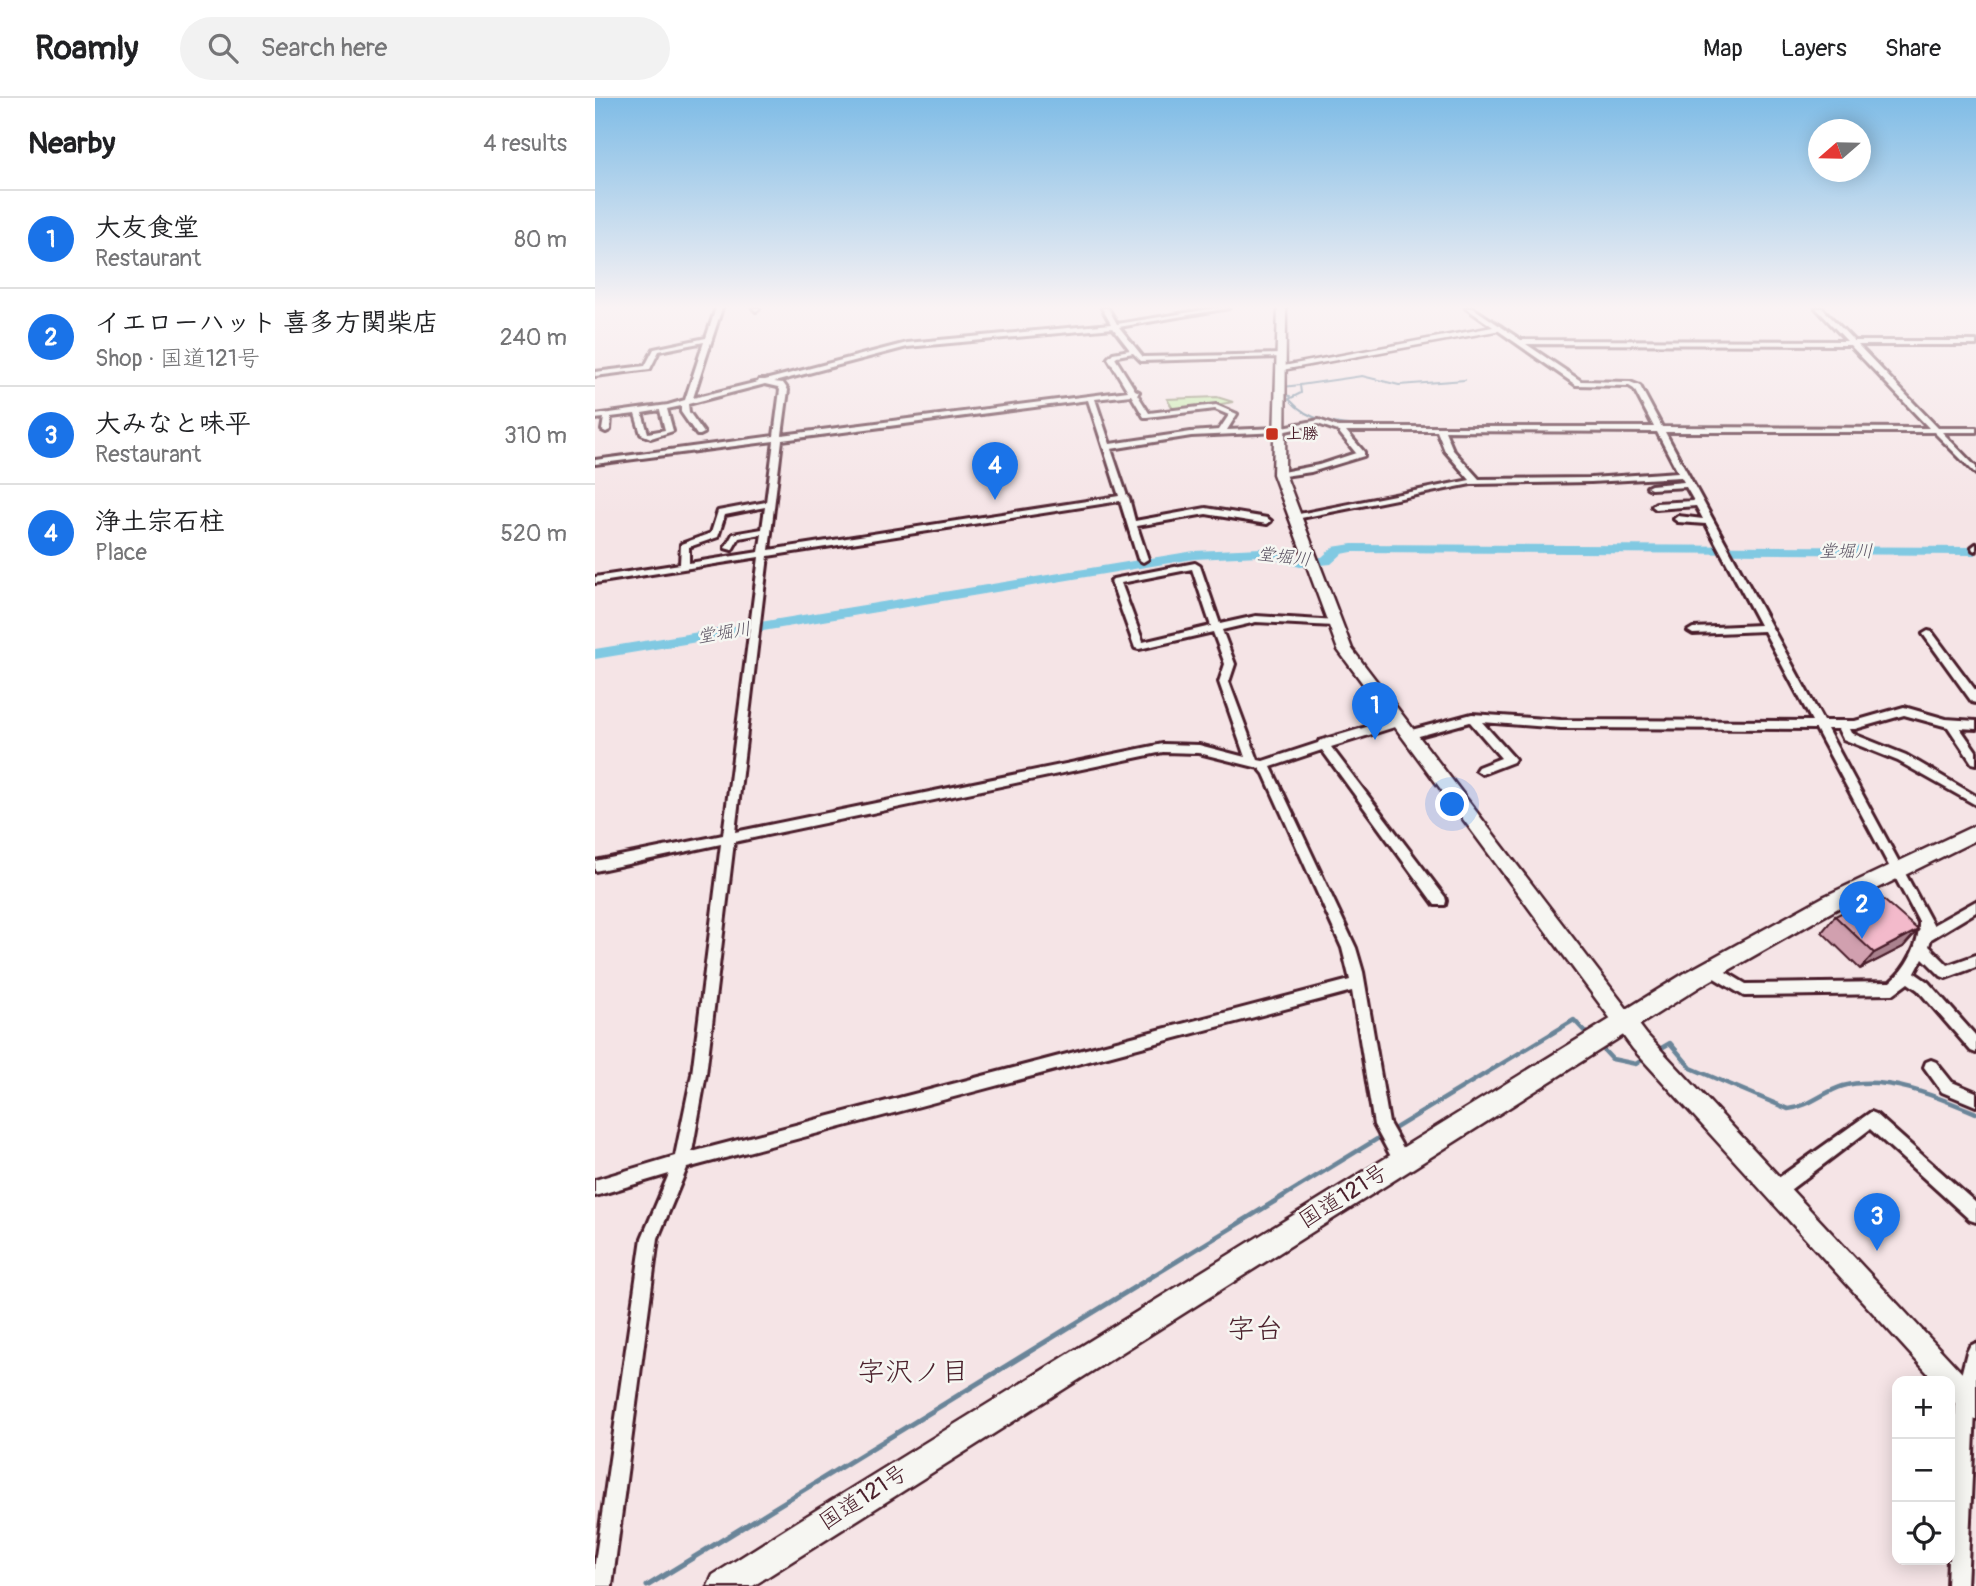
<!DOCTYPE html>
<html lang="en">
<head>
<meta charset="utf-8">
<style>
	body { margin:0; font-family:Pangolin,"Klee One",sans-serif; background:#f2f2f2; color:#202124 }
	.controls { position:absolute; right:21px; bottom:21px; display:grid; overflow:hidden; border-radius:14px; box-shadow:0 4px 18px #0003 }
	.controls button { width:63px; height:63px; display:grid; place-items:center; padding:0; border:0; border-bottom:2px solid #e0e0e0; background:#fff; color:#202124; font:35px sans-serif }
	.compass { position:absolute; left:1213px; top:21px; width:63px; height:63px; border-radius:50%; background:#fff; box-shadow:0 4px 18px #0003; rotate:250deg }
	.you { position:absolute; left:858px; top:707px; width:24px; height:24px; margin:-18px; border:5px solid #fff; border-radius:50%; background:#1a73e8; box-shadow:0 0 0 10px #1a73e833 }
	.badge { display:grid; place-items:center; width:46px; height:46px; border-radius:50%; background:#1a73e8; color:#fff; font-size:23px; font-weight:700 }
	.pin { position:absolute; translate:-50% -58px; filter:drop-shadow(0 2px 4px #0008) }
	.pin::after { content:''; position:absolute; top:37px; width:24px; height:21px; background:inherit; clip-path:polygon(0 0,100% 0,50% 100%) }
	.list { margin:0; padding:0; list-style:none }
	h2 { display:flex; justify-content:space-between; align-items:center; height:91px; margin:0; padding:0 28px; font-size:30px }
	h2 small { font-size:23px; font-weight:400; color:#757577 }
	.list li { display:grid; grid-template-columns:46px 1fr auto; gap:21px; align-items:center; box-sizing:border-box; height:98px; padding:0 28px; border-top:2px solid #e0e0e0 }
	.list b { display:block; font-size:26px; white-space:nowrap }
	.list p { margin:0; font-size:23px; white-space:nowrap; color:#757577 }
	.list em { font-size:23px; font-style:normal; color:#757577 }
	.icon { flex:none; width:38px; height:38px; fill:none; stroke:currentColor; stroke-width:2; stroke-linecap:round; stroke-linejoin:round }
	.map { position:relative; flex:none; width:1381px; height:1488px; overflow:hidden }
	header { display:flex; align-items:center; gap:42px; box-sizing:border-box; height:98px; padding:0 35px; background:#fff; border-bottom:2px solid #e0e0e0 }
	header strong { font-size:33px }
	nav { display:flex; gap:38px; margin-inline-start:auto; font-size:24px }
	.search { width:490px; height:63px; background:#f2f2f2; display:flex; align-items:center; gap:18px; box-sizing:border-box; padding:0 24px; border-radius:38px; color:#757577; font-size:26px }
	main { display:flex }
	aside { flex:1; background:#fff }
	.map>svg:first-child { display:block }
	.green { fill:#c4eca7; stroke:#878669; stroke-width:2 }
	.lines { fill:none; stroke-linecap:round; stroke-linejoin:round }
	.stream-far2 { stroke:#6b8599; stroke-width:2 }
	.stream-far1 { stroke:#6b8599; stroke-width:4.5 }
	.stream { stroke:#6b8599; stroke-width:5 }
	.river { fill:#81c9e2; fill-rule:evenodd }
	.minor-casing { stroke:#4a1f2b; stroke-width:6 }
	.tertiary-casing { stroke:#4a1f2b; stroke-width:5 }
	.secondary-casing { stroke:#4a1f2b; stroke-width:5 }
	.trunk-casing { stroke:#4a1f2b; stroke-width:5 }
	.minor { fill:#f6f6f2; fill-rule:evenodd }
	.tertiary { fill:#f6f6f2; fill-rule:evenodd }
	.secondary { fill:#f6f6f2; fill-rule:evenodd }
	.trunk { fill:#f6f6f2; fill-rule:evenodd }
	.wall { fill:#d1a0af; stroke:#4a1f2b; stroke-width:2 }
	.shaded-wall { fill:#aa828e; stroke:#4a1f2b; stroke-width:2 }
	.building { fill:#f3bacb; stroke:#4a1f2b; stroke-width:2 }
	.poi-dot { fill:#c8321e; stroke:#f6f6f2; stroke-width:2.5 }
	.labels { text-anchor:middle; dominant-baseline:central; stroke-width:5; stroke-linejoin:round; paint-order:stroke }
	.far-poi-label { font-size:16px; font-weight:bold; fill:#4a1f2b; stroke:#f6f6f2; text-anchor:start }
	.far-water-label { font-size:18px; font-style:italic; fill:#5a5262; stroke:#f6f6f2 }
	.near-street-label { font-size:23px; fill:#4a1f2b; stroke:#f6f6f2 }
	.near-quarter-label { font-size:28px; fill:#4a1f2b; stroke:#f6f6f2 }
</style>
</head>
<body>
<header>
<strong>Roamly</strong>
<div class="search"><svg class="icon" aria-label="search" viewBox="0 0 24 24"><circle cx="10" cy="10" r="6"/><path d="M15 15l6 6"/></svg>Search here</div>
<nav><a>Map</a><a>Layers</a><a>Share</a></nav>
</header>
<main>
<aside>
<h2>Nearby<small>4 results</small></h2>
<ul class="list">
<li><span class="badge">1</span><div><b>大友食堂</b><p>Restaurant</p></div><em>80 m</em></li>
<li><span class="badge">2</span><div><b>イエローハット 喜多方関柴店</b><p>Shop · 国道121号</p></div><em>240 m</em></li>
<li><span class="badge">3</span><div><b>大みなと味平</b><p>Restaurant</p></div><em>310 m</em></li>
<li><span class="badge">4</span><div><b>浄土宗石柱</b><p>Place</p></div><em>520 m</em></li>
</ul>
</aside>
<div class="map">
<svg width="1381" height="1488" viewBox="0 0 1381 1488">
	<rect width="100%" height="100%" fill="#f5e4e6"/>
	<filter id="ink" filterUnits="userSpaceOnUse"><feTurbulence type="fractalNoise" baseFrequency=".0143" numOctaves="2"/><feDisplacementMap in="SourceGraphic" scale="14" xChannelSelector="R" yChannelSelector="G"/><feConvolveMatrix kernelMatrix="1 2 1 2 8 2 1 2 1" color-interpolation-filters="sRGB"/></filter>
	<g filter="url(#ink)">
		<!-- green -->
		<path class="green" d="M 622,299 L 638,304 L 580,314 L 572,301 Z"/>
		<g class="lines">
			<!-- stream-far2 -->
			<path class="stream-far2" d="M 705,287 L 767,278 L 804,287 L 870,282
				M 695,298 L 690,297 L 688,289 L 705,287 L 706,295 L 694,301 C 716,327 749,327 781,329"/>
			<!-- stream-far1 -->
			<path class="stream-far1" d="M 1004,947 L 1017,961 L 1041,966 L 1051,959
				M 1063,952 L 1075,945 L 1096,970 L 1193,1011 C 1214,1009 1228,994 1248,988 C 1290,976 1343,999 1381,1015
				M 794,1034 L 979,922 L 993,937
				M 687,1099 L 787,1038"/>
			<!-- stream -->
			<path class="stream" d="M 52,1488 L 690,1097"/>
			<!-- river -->
			<path class="river" d="M 757,446 L 1381,449 L 1381,457 L 757,454 L 747,456 L 736,466 L 705,469 L 665,458 L 599,461 L 0,561 L 0,551 L 599,453 L 666,450 L 705,461 L 727,459 L 738,449 Z"/>
			<defs>
				<path id="minor" d="M 121,210 L 127,210 L 98,300 L 163,284 L 164,282 L 170,282 L 312,245 L 516,226 L 507,210 L 513,210 L 522,226 L 621,210 L 634,210 L 524,229 L 548,259 L 687,256 L 689,257 L 689,259 L 546,263 L 538,255 L 522,258 L 520,260 L 540,292 L 544,294 L 542,296 L 554,315 L 621,307 L 642,316 L 632,332 L 683,330 L 724,322 L 743,329 L 1059,329 L 1039,291 L 1034,288 L 981,287 L 871,210 L 878,210 L 926,242 L 1252,243 L 1221,210 L 1227,210 L 1259,243 L 1381,243 L 1381,247 L 1263,247 L 1343,330 L 1381,330 L 1381,334 L 1347,334 L 1381,369 L 1381,376 L 1339,334 L 1070,334 L 1228,623 L 1260,623 L 1309,609 L 1351,621 L 1381,623 L 1381,631 L 1365,630 L 1381,653 L 1381,666 L 1377,665 L 1353,629 L 1309,617 L 1260,631 L 1254,631 L 1256,635 L 1311,657 L 1381,698 L 1381,707 L 1303,663 L 1248,641 L 1243,631 L 1232,631 L 1338,827 L 1381,803 L 1381,814 L 1336,841 L 1334,848 L 1353,867 L 1381,857 L 1381,869 L 1351,880 L 1346,878 L 1328,860 L 1320,875 L 1333,884 L 1381,938 L 1381,955 L 1376,953 L 1323,892 L 1313,885 L 1298,896 L 1149,898 L 1111,875 L 1109,871 L 1111,867 L 1116,865 L 1151,886 L 1295,884 C 1312,870 1325,845 1324,824 L 1221,631 L 966,630 L 887,624 L 920,661 L 918,664 L 887,676 L 881,672 L 883,669 L 906,660 L 875,624 L 813,641 L 807,637 L 809,634 L 877,616 L 966,622 L 1217,623 L 1169,533 L 1098,536 L 1093,533 L 1098,530 L 1165,527 L 1111,426 L 1083,424 L 1079,421 L 1083,418 L 1108,421 L 1101,408 L 1061,411 L 1057,408 L 1061,405 L 1099,403 L 1091,389 L 1056,391 L 1052,389 L 1056,387 L 1089,384 L 1086,379 L 996,384 L 876,386 L 696,422 L 695,420 L 699,417 L 875,382 L 850,353 L 842,333 L 751,333 L 769,354 L 769,358 L 716,374 L 682,379 L 682,375 L 724,367 L 761,355 L 743,333 L 723,326 L 686,334 L 596,338 L 516,351 L 532,398 L 534,400 L 540,423 L 611,410 L 672,420 L 676,423 L 672,426 L 611,416 L 542,428 L 553,461 L 548,464 L 543,461 L 525,403 L 173,458 L 140,734 L 568,646 L 604,647 L 650,659 L 624,584 L 630,566 L 618,534 L 544,551 L 540,550 L 516,483 L 518,481 L 600,465 L 605,468 L 625,526 L 661,518 L 742,523 L 744,525 L 739,528 L 661,524 L 627,532 L 640,566 L 634,584 L 663,662 L 668,663 L 723,645 L 724,643 L 802,620 L 807,624 L 806,627 L 736,649 L 850,799 L 851,803 L 850,807 L 840,807 L 727,652 L 676,669 L 761,850 L 768,874 L 794,1025 L 815,1062 L 813,1068 L 807,1070 L 801,1068 L 779,1027 L 757,893 L 92,1070 L 63,1140 L 17,1488 L 0,1488 L 0,1465 L 47,1140 L 74,1076 L 0,1098 L 0,1082 L 80,1058 L 97,976 L 126,746 L 0,773 L 0,763 L 128,737 L 164,459 L 0,485 L 0,479 L 85,466 L 86,446 L 116,435 L 123,413 L 171,404 L 179,343 L 0,366 L 0,362 L 179,338 L 185,292 L 183,289 L 170,286 L 93,306 L 94,314 L 109,335 L 105,337 L 102,337 L 86,314 L 86,308 L 72,311 L 78,333 L 56,340 L 46,336 L 40,316 L 16,319 L 15,332 L 11,334 L 7,332 L 9,320 L 0,321 L 0,317 L 73,307 L 90,302 L 109,244 L 64,253 L 55,271 L 0,278 L 0,274 L 50,268 L 59,251 L 111,240 ZM 518,230 L 535,252 L 518,255 L 513,260 L 533,293 L 187,337 L 193,292 L 188,285 L 179,284 L 312,249 ZM 931,246 L 1255,247 L 1334,330 L 1067,329 L 1045,288 L 1035,284 L 986,283 ZM 536,297 L 549,319 L 552,319 L 620,311 L 634,317 L 624,332 L 596,334 L 515,346 L 500,301 ZM 493,302 L 524,398 L 174,452 L 187,342 ZM 65,312 L 70,332 L 53,335 L 47,315 ZM 850,333 L 1062,334 L 1083,374 L 996,380 L 884,381 L 858,352 ZM 170,409 L 167,431 L 138,436 L 130,450 L 137,452 L 144,440 L 167,436 L 164,454 L 94,465 L 94,449 L 123,439 L 130,417 ZM 597,471 L 616,528 L 548,544 L 526,485 ZM 568,654 L 604,655 L 664,670 L 669,676 L 747,850 L 755,882 L 97,1054 L 111,976 L 139,744 Z
					M 158,210 L 164,210 L 164,211 L 161,213 Z
					M 1381,446 L 1381,453 L 1378,452 L 1377,449 Z
					M 1333,533 L 1337,534 L 1381,593 L 1381,605 L 1377,604 L 1328,536 Z
					M 1336,962 L 1341,964 L 1357,984 L 1381,994 L 1381,1008 L 1347,994 L 1329,969 L 1331,964 Z
					M 1276,1014 L 1281,1016 L 1381,1105 L 1381,1124 L 1375,1122 L 1275,1031 L 1187,1098 L 1181,1100 L 1175,1098 L 1173,1092 L 1175,1086 Z
					M 1381,1245 L 1381,1290 L 1372,1488 L 1352,1488 L 1353,1462 L 1355,1462 L 1361,1297 L 1372,1254 L 1375,1248 Z"/>
				<path id="tertiary" d="M 903,228 L 906,228 L 906,232 L 687,272 L 683,269 Z"/>
				<path id="secondary" d="M 683,210 L 691,210 L 690,376 L 757,551 L 1052,937 L 1381,1290 L 1381,1322 L 1372,1318 L 1355,1300 L 1355,1283 L 1340,1283 L 1038,951 L 743,552 L 678,376 Z"/>
				<path id="trunk" d="M 1381,727 L 1381,742 L 1245,809 L 1106,888 L 158,1488 L 113,1488 L 118,1477 L 205,1422 L 1090,875 L 1230,798 Z"/>
			</defs>
			<!-- minor casing -->
			<use href="#minor" class="minor-casing"/>
			<!-- tertiary casing -->
			<use href="#tertiary" class="tertiary-casing"/>
			<!-- secondary casing -->
			<use href="#secondary" class="secondary-casing"/>
			<!-- trunk casing -->
			<use href="#trunk" class="trunk-casing"/>
			<!-- minor -->
			<use href="#minor" class="minor"/>
			<!-- tertiary -->
			<use href="#tertiary" class="tertiary"/>
			<!-- secondary -->
			<use href="#secondary" class="secondary"/>
			<!-- trunk -->
			<use href="#trunk" class="trunk"/>
		</g>
		<!-- wall -->
		<path class="wall" d="M 1240,818 L 1323,832 L 1308,849 L 1265,871 L 1227,834 Z"/>
		<!-- shaded-wall -->
		<path class="shaded-wall" d="M 1323,832 L 1308,849 L 1265,871 L 1279,855 Z"/>
		<!-- building -->
		<path class="building" d="M 1283,797 L 1323,832 L 1279,855 L 1240,818 Z"/>
	</g>
	<!-- sky -->
	<linearGradient id="sky" x2="0" y2="1"><stop stop-color="#7fbce6"/><stop offset="0.5" stop-color="#faf3f4"/><stop offset="1" stop-color="#faf3f4" stop-opacity="0"/></linearGradient>
	<rect width="1381" height="418" fill="url(#sky)"/>
	<!-- markers -->
	<rect class="poi-dot" x="670" y="329" width="14" height="14" rx="3.5"/>
	<g class="labels">
		<!-- far-poi labels -->
		<g class="far-poi-label">
			<text x="691" y="336">上勝</text>
		</g>
		<!-- far-water labels -->
		<g class="far-water-label">
			<text x="1251" y="453">堂堀川</text>
			<text transform="translate(689 459) rotate(7)">堂堀川</text>
			<text transform="translate(129 535) rotate(-9)">堂堀川</text>
		</g>
		<!-- near-street labels -->
		<g class="near-street-label">
			<text transform="translate(748 1098) rotate(-32)">国道121号</text>
			<text transform="translate(268 1399) rotate(-33)">国道121号</text>
		</g>
		<!-- near-quarter labels -->
		<g class="near-quarter-label">
			<text x="660" y="1231">字台</text>
			<text x="318" y="1274">字沢ノ目</text>
		</g>
	</g>
</svg>
<div class="controls">
<button>+</button>
<button>−</button>
<button><svg class="icon" aria-label="locate" viewBox="0 0 24 24"><circle cx="12" cy="12" r="6"/><path d="M12 2v4M12 18v4M2 12h4M18 12h4"/></svg></button>
</div>
<svg class="compass" viewBox="-18 -18 36 36"><path d="M0-13l5 13h-10z" fill="#e53935"/><path d="M0 13l5-13h-10z" fill="#757577"/></svg>
<div class="you"></div>
<div class="pin badge" style="left:780px;top:642px">1</div>
<div class="pin badge" style="left:1267px;top:841px">2</div>
<div class="pin badge" style="left:1282px;top:1153px">3</div>
<div class="pin badge" style="left:400px;top:402px">4</div>
</div>
</main>
</body>
</html>
